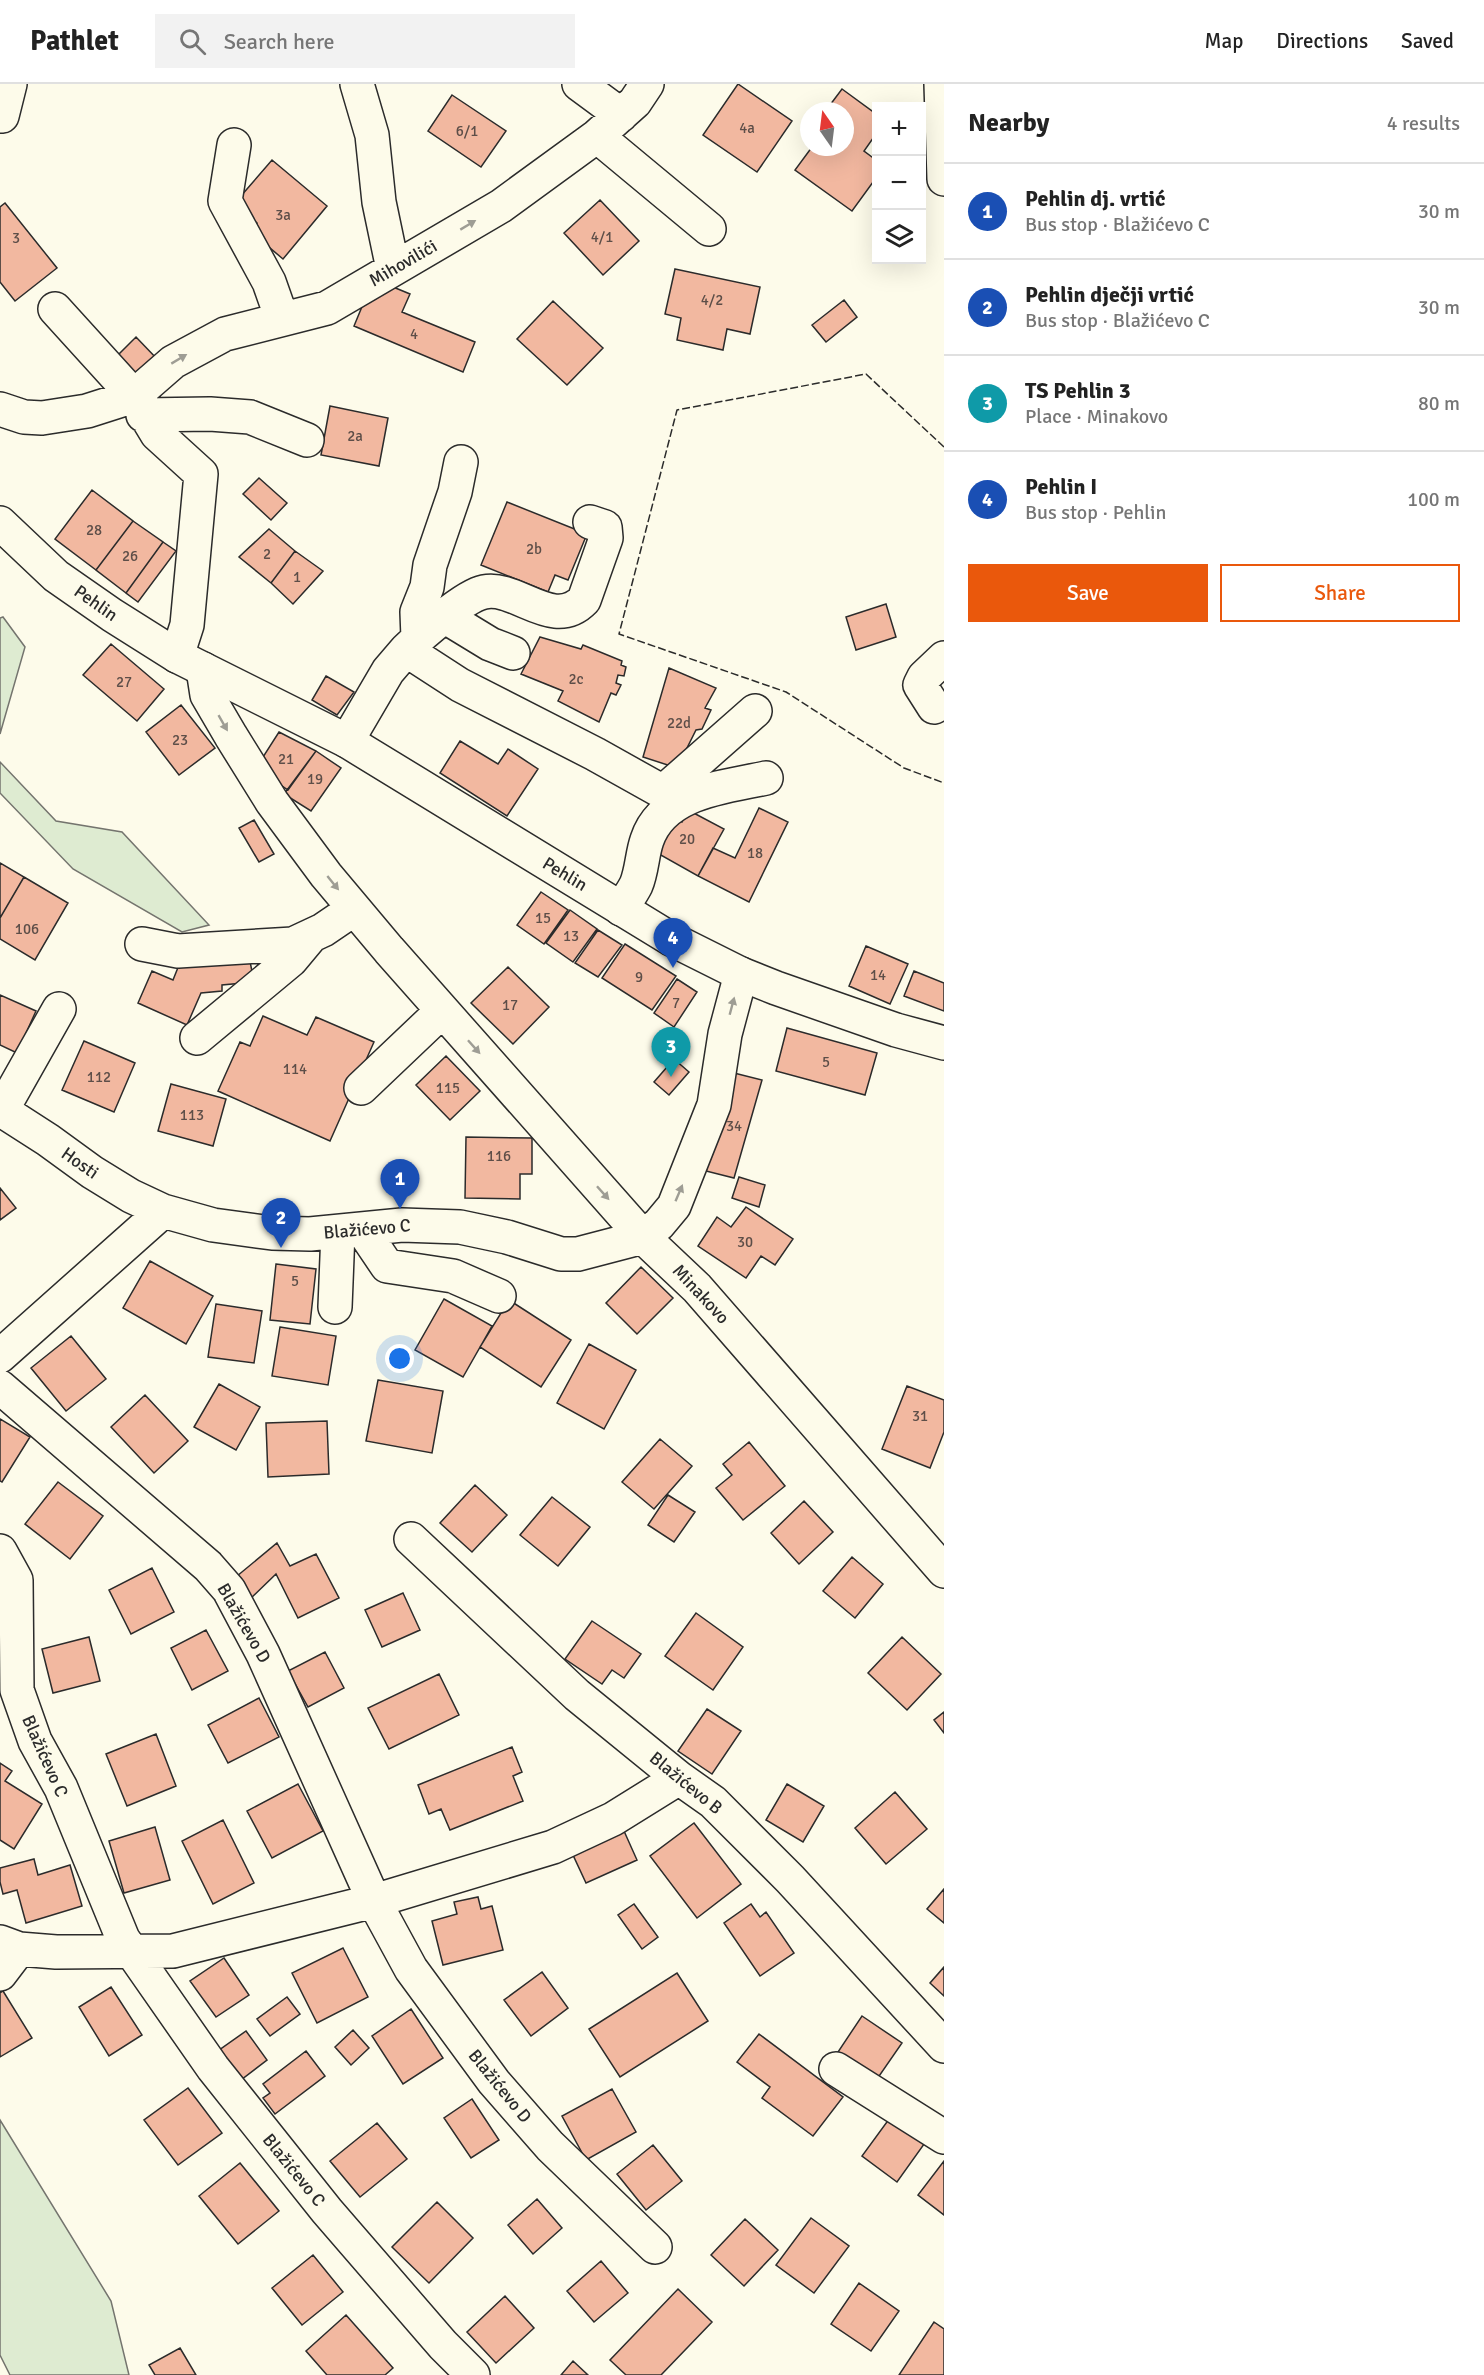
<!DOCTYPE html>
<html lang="en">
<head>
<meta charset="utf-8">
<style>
	body { margin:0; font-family:Signika,sans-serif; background:#f2f2f2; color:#222 }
	.controls { position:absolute; right:18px; top:18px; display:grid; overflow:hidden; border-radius:0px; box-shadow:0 6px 24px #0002 }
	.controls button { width:54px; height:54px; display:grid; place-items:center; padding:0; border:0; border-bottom:2px solid #e0e0e0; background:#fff; color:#222; font:30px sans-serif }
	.compass { position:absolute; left:800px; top:18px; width:54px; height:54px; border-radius:50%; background:#fff; box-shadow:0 6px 24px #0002; rotate:346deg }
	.you { position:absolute; left:400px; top:1275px; width:21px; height:21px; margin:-15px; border:4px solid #fff; border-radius:50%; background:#1a73e8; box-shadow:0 0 0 9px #1a73e833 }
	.badge { display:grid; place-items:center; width:39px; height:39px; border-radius:50%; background:#ea580c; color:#fff; font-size:20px; font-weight:700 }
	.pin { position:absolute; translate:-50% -50px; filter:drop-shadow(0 2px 3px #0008) }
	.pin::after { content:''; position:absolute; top:32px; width:21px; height:18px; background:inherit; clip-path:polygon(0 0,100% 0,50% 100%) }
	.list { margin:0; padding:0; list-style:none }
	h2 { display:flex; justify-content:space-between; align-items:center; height:78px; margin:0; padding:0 24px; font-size:26px }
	h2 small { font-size:20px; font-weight:400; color:#767676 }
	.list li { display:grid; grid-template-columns:39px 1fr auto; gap:18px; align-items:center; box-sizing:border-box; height:96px; padding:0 24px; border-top:2px solid #e0e0e0 }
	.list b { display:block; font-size:22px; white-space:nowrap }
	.list p { margin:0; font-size:20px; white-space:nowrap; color:#767676 }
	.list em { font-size:20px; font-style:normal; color:#767676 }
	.actions { display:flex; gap:12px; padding:18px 24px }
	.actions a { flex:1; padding:14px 0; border:2px solid #ea580c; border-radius:0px; text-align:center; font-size:21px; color:#ea580c }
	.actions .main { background:#ea580c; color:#fff }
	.icon { flex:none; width:33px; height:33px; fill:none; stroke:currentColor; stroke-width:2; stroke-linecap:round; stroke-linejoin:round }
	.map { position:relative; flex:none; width:944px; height:2291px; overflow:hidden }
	header { display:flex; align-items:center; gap:36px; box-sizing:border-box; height:84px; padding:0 30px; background:#fff; border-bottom:2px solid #e0e0e0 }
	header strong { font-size:28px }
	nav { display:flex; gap:33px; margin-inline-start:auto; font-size:21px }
	.search { width:420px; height:54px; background:#f2f2f2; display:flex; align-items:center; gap:15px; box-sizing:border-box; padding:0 21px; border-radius:0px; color:#767676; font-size:22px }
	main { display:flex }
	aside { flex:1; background:#fff }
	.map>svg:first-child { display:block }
	.green { fill:#deebd1; stroke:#74746e; stroke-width:1.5 }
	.building { fill:#f2b8a0; stroke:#2b2b2b; stroke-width:1.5 }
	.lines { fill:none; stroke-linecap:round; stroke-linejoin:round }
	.minor-casing { stroke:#2b2b2b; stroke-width:36 }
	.major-casing { stroke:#2b2b2b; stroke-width:36 }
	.minor { stroke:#fdfbea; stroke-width:33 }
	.major { stroke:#fdfbea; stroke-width:33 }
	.fence { stroke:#2b2b2b; stroke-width:1.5; stroke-dasharray:8 3; stroke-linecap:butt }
	.oneway { fill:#9e9d94 }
	.labels { text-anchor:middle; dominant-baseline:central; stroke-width:4.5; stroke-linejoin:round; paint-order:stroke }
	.number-label { font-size:15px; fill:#5d4e48 }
	.street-label { font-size:18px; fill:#2b2b2b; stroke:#fdfbea }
</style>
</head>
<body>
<header>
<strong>Pathlet</strong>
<div class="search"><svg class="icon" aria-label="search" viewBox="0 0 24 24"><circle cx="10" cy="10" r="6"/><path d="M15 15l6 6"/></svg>Search here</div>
<nav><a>Map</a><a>Directions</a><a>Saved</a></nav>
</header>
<main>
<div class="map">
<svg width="944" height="2291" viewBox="0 0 944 2291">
	<rect width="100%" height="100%" fill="#fdfbea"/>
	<!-- green -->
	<path class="green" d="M 3,533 L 25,563 L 0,650 L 0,534 Z
		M 0,678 L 56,737 L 122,748 L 209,841 L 182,848 L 73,785 L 0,709 Z
		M 0,2036 L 111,2217 L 129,2291 L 10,2291 L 0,2271 Z"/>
	<!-- building -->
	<path class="building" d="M 738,0 L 792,37 L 757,88 L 703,51 Z
		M 842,5 L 876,30 L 876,50 L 864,67 L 876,76 L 876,94 L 852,127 L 795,86 L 812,63 L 845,63 L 845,27 L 827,25 Z
		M 452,11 L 506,47 L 481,83 L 428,47 Z
		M 272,76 L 327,122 L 283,175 L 250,147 L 257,139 L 234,120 Z
		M 600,116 L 639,157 L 603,191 L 564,149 Z
		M 5,119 L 57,184 L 15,217 L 0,198 L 0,123 Z
		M 675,185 L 760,203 L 750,250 L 727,245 L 723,266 L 677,256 L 681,234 L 665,230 Z
		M 381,198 L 410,210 L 402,228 L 475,258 L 463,288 L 354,242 L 366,213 L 374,216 Z
		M 844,216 L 857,233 L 826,258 L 812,241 Z
		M 553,217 L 603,264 L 567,301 L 517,255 Z
		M 136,253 L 158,276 L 138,295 L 116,273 Z
		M 330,322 L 388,334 L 379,382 L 321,371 Z
		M 259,394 L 287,419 L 271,436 L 243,410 Z
		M 92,406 L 133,437 L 96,486 L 55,455 Z
		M 507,418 L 587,450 L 568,496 L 555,491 L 548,508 L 481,481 Z
		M 133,437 L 163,458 L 126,509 L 96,486 Z
		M 269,445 L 295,467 L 271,499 L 239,473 Z
		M 163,458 L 176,467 L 138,518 L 126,509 Z
		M 295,467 L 323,487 L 293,520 L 271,499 Z
		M 886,520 L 896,553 L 856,566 L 846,533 Z
		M 540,553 L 581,565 L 583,561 L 622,577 L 621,581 L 626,583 L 624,592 L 618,591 L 616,599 L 621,601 L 616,611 L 611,609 L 599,638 L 558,617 L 563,607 L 521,590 Z
		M 111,560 L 164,605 L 137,637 L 83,591 Z
		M 669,584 L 716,604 L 705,624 L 711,626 L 702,645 L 696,646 L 677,684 L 643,673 Z
		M 326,592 L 354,608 L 337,631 L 312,616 Z
		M 181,621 L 215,664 L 179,691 L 146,648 Z
		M 279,648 L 316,667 L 288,706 L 256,684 Z
		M 460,657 L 498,680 L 508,665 L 538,685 L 507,732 L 440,689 Z
		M 316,667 L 341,684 L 311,727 L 284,710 Z
		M 759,724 L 788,738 L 749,818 L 698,792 L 713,764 L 735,774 Z
		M 688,726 L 724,745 L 698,792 L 650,765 L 668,730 L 682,738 Z
		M 254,736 L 274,770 L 259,778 L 239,744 Z
		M 0,779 L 24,793 L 0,834 Z
		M 24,793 L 68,819 L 35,876 L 0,855 L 0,834 Z
		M 541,808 L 568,826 L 544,860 L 517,841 Z
		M 570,826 L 597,845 L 573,878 L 546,859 Z
		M 598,846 L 622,861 L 598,893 L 575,879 Z
		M 625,860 L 676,892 L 652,926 L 602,894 Z
		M 866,862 L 908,880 L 890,920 L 849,902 Z
		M 249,872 L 254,898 L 222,901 L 222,907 L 201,909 L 187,941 L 138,919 L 152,887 L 173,896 L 179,881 Z
		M 508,883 L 549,923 L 513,960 L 471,919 Z
		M 914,887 L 944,899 L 944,927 L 904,912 Z
		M 677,895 L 697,908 L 674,943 L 654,929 Z
		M 0,911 L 36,927 L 17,969 L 0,961 Z
		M 263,932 L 307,951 L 316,933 L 374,958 L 330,1057 L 218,1007 L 240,958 L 250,962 Z
		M 787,944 L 877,969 L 865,1011 L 776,987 Z
		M 84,957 L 135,979 L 114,1028 L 62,1006 Z
		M 446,972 L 480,1007 L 450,1036 L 416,1001 Z
		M 674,975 L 689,988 L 669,1011 L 654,998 Z
		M 734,989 L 762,996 L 734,1094 L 706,1087 Z
		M 171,1000 L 226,1015 L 213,1062 L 158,1047 Z
		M 466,1053 L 532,1054 L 532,1090 L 520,1090 L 520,1115 L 465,1114 Z
		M 739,1093 L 765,1101 L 759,1123 L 732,1114 Z
		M 0,1104 L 16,1124 L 0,1136 Z
		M 746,1123 L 793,1155 L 775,1181 L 761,1172 L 746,1194 L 698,1162 L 717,1133 L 731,1143 Z
		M 150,1177 L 213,1212 L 186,1260 L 123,1224 Z
		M 276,1180 L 316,1185 L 310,1240 L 270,1236 Z
		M 641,1183 L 673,1214 L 637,1250 L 606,1219 Z
		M 444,1215 L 492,1242 L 463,1293 L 415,1266 Z
		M 509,1216 L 571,1256 L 541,1303 L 480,1263 Z
		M 216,1220 L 262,1227 L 254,1279 L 208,1273 Z
		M 280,1243 L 336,1252 L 328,1301 L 272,1292 Z
		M 71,1252 L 106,1295 L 66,1327 L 31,1284 Z
		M 589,1260 L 636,1286 L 604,1345 L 557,1319 Z
		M 378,1296 L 443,1307 L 432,1369 L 366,1357 Z
		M 219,1300 L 260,1323 L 236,1366 L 194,1343 Z
		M 907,1302 L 944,1316 L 944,1348 L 930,1384 L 882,1365 Z
		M 145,1311 L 188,1357 L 154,1389 L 111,1343 Z
		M 0,1335 L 30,1353 L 2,1398 L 0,1397 Z
		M 327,1337 L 329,1390 L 268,1393 L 266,1339 Z
		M 660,1355 L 692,1382 L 654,1425 L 622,1398 Z
		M 749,1358 L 785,1402 L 743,1436 L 716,1404 L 732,1391 L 723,1380 Z
		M 58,1398 L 103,1432 L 70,1475 L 25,1440 Z
		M 475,1401 L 507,1431 L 472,1468 L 440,1439 Z
		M 668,1411 L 695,1428 L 674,1458 L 648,1441 Z
		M 552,1413 L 590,1443 L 558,1482 L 520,1451 Z
		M 804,1417 L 833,1448 L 799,1480 L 771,1449 Z
		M 277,1459 L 290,1482 L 316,1470 L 339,1514 L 298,1534 L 276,1490 L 248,1517 L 231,1497 Z
		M 852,1473 L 883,1500 L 855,1534 L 823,1507 Z
		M 152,1484 L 174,1528 L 131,1550 L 109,1506 Z
		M 403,1509 L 420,1546 L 382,1563 L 365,1526 Z
		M 696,1529 L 743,1563 L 713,1606 L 665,1572 Z
		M 592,1537 L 641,1570 L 624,1594 L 612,1586 L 602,1600 L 565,1575 Z
		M 206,1546 L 228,1587 L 192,1606 L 171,1564 Z
		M 89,1553 L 100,1597 L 53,1609 L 42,1565 Z
		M 902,1553 L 941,1590 L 907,1626 L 868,1589 Z
		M 325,1568 L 344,1604 L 308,1623 L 288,1587 Z
		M 439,1590 L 459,1631 L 389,1665 L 368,1624 Z
		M 259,1614 L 279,1653 L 228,1679 L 208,1641 Z
		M 707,1625 L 741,1647 L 712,1690 L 678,1667 Z
		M 944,1628 L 944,1649 L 934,1636 Z
		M 156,1650 L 176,1702 L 127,1722 L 106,1670 Z
		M 512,1663 L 522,1688 L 513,1692 L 523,1717 L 450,1746 L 441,1725 L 429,1730 L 418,1701 Z
		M 0,1679 L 12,1687 L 5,1697 L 42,1720 L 14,1765 L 0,1756 Z
		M 298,1700 L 323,1747 L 272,1774 L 247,1727 Z
		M 787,1700 L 824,1722 L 803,1758 L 766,1736 Z
		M 895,1708 L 927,1745 L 886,1780 L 855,1744 Z
		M 223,1736 L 254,1799 L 213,1820 L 182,1757 Z
		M 694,1739 L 741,1800 L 697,1834 L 650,1772 Z
		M 155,1743 L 170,1796 L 124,1809 L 109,1757 Z
		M 624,1747 L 637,1776 L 586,1799 L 573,1771 Z
		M 34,1775 L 38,1791 L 70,1781 L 82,1822 L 26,1839 L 17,1806 L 3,1810 L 0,1798 L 0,1784 Z
		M 944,1805 L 944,1839 L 927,1825 Z
		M 478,1813 L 481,1825 L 492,1822 L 503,1866 L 443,1881 L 432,1837 L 457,1830 L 454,1818 Z
		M 634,1820 L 658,1853 L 642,1865 L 618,1831 Z
		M 751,1820 L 760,1833 L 766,1828 L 794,1869 L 760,1892 L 724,1839 Z
		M 343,1864 L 368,1913 L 317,1939 L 292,1889 Z
		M 224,1874 L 249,1911 L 216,1933 L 190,1897 Z
		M 944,1883 L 944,1912 L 930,1899 Z
		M 542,1888 L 568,1924 L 531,1952 L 504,1916 Z
		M 677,1889 L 708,1937 L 620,1993 L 589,1945 Z
		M 111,1903 L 142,1951 L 109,1972 L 79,1923 Z
		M 3,1907 L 32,1954 L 0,1973 L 0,1909 Z
		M 287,1913 L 300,1930 L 270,1952 L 257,1935 Z
		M 411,1925 L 443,1974 L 403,2000 L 372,1952 Z
		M 862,1932 L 902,1959 L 875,1998 L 836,1971 Z
		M 353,1946 L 369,1964 L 351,1981 L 335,1963 Z
		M 246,1947 L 267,1976 L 237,1999 L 215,1969 Z
		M 759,1950 L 843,2013 L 813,2052 L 762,2014 L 770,2003 L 737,1978 Z
		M 306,1967 L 325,1992 L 275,2030 L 263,2014 L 270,2009 L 263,2000 Z
		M 188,2004 L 222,2049 L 178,2081 L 144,2036 Z
		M 612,2005 L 636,2048 L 586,2076 L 562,2032 Z
		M 472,2015 L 499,2056 L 471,2074 L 444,2034 Z
		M 892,2031 L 927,2056 L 897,2098 L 862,2072 Z
		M 377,2039 L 407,2075 L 360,2113 L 330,2077 Z
		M 653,2061 L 682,2097 L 646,2126 L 617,2090 Z
		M 944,2077 L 944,2131 L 918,2111 Z
		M 240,2079 L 279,2127 L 238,2160 L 199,2112 Z
		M 537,2115 L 562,2144 L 533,2170 L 508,2141 Z
		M 437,2118 L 473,2154 L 429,2199 L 392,2163 Z
		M 811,2134 L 849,2162 L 814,2209 L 776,2181 Z
		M 745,2135 L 778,2166 L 744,2202 L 711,2171 Z
		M 313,2171 L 343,2208 L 302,2241 L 272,2204 Z
		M 601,2177 L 628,2209 L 594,2238 L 567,2207 Z
		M 859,2199 L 899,2227 L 871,2267 L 831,2240 Z
		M 678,2205 L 712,2238 L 661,2291 L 626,2291 L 610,2276 Z
		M 505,2212 L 534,2244 L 496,2279 L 467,2248 Z
		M 346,2231 L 393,2284 L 385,2291 L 327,2291 L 306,2267 Z
		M 934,2238 L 944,2245 L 944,2291 L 899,2291 Z
		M 180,2264 L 196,2291 L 155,2291 L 149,2281 Z
		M 573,2277 L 588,2291 L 561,2291 Z"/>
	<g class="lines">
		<defs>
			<path id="minor" d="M 357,0 L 372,51 L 379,118 L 393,185
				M 579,0 L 621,31
				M 941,0 L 944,95
				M 2,32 L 10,0
				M 597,52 L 709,145
				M 234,61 L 225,117 L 269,198 L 282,235
				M 55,225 L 134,312 L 157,350 L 201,390 L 187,541 L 177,572
				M 0,325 L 24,333 L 42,334 L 87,327 L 134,312 L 173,278 L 225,250 L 327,224 L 501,122 L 597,52 L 635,18 L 647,0
				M 143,331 L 210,330 L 250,333 L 307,356
				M 444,532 L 490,560 L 513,569
				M 418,554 L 417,528 L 427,503 L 430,481 L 455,408 L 461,378
				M 406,566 C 421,551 464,512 484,508 C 517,501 553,548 584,516 L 606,454 L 605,443 L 590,438
				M 203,585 L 207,611 L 231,652 L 272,718 L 326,791 L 389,866 L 643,1153 L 697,1204 L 944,1487
				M 934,623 L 920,601 L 924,593 L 944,574
				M 347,657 L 388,587 L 406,566 L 460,601 L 595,670 L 663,708 L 755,627
				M 621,825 C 626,817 632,809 636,801 C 642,787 642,770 647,756 C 663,708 724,703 766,694
				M 142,860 L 178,867 L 293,860 L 323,846 L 354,825
				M 197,954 L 291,876 L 311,852
				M 361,1004 L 442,927
				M 0,1025 L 48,1056 L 92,1088 L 131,1112 L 163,1127 L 213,1141 L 272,1149 L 310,1150 L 402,1141 L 460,1143 L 507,1153 L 561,1170 L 578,1170 L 643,1153 L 659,1140 L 674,1122 L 714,1021 L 725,950 L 741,890
				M 2,1026 L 59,925
				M 362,1145 L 387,1182 L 453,1192 L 499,1212
				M 335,1223 L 338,1148
				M 0,1272 L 163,1127
				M 0,1303 L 208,1482 L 229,1506 L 263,1570 L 374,1817 L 411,1885 L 494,1998 L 550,2062 L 655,2163
				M 411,1455 L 577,1611 L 679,1694 L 713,1718 L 790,1795 L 944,1962
				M 0,1467 L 16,1496 L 17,1606 L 35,1657 L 61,1704 L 123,1855 L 213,1984 L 327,2127 L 443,2261 L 473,2291
				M 0,1858 L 19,1865 L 56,1868 L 173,1867 L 374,1817 L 553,1763 L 613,1735 L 679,1694
				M 0,1890 L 19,1865
				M 836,1985 L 944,2053"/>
			<path id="major" d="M 0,439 L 56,492 L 112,531 L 177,572 L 347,657 L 671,855 L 741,890 L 776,904 L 896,946 L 944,959"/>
		</defs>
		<!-- minor casing -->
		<use href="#minor" class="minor-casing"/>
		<!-- major casing -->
		<use href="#major" class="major-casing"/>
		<!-- minor -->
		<use href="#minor" class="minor"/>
		<!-- major -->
		<use href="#major" class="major"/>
		<!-- fence -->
		<path class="fence" d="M 944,363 L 866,290 L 677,326 L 619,550 L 786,608 L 904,684 L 944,699"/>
	</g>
	<!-- one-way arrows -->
	<defs><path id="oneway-solid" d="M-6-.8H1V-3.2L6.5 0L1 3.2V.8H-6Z" transform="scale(1.5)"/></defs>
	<g class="oneway">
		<use href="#oneway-solid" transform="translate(468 141) rotate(-31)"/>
		<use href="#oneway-solid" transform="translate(179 275) rotate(-31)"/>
		<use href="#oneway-solid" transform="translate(223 639) rotate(60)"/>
		<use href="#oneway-solid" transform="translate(333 799) rotate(51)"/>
		<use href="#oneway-solid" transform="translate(732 922) rotate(-75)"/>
		<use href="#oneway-solid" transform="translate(474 963) rotate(48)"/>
		<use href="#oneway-solid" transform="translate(603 1109) rotate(48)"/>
		<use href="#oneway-solid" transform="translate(679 1109) rotate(-67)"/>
	</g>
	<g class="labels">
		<!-- number labels -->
		<g class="number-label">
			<text x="747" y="44">4a</text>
			<text x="467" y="47">6/1</text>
			<text x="283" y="131">3a</text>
			<text x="602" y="153">4/1</text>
			<text x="16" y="154">3</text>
			<text x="712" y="216">4/2</text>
			<text x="414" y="250">4</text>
			<text x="355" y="352">2a</text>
			<text x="94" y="446">28</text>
			<text x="534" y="465">2b</text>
			<text x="267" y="470">2</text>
			<text x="130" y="472">26</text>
			<text x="297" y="493">1</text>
			<text x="576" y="595">2c</text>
			<text x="124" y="598">27</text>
			<text x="679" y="639">22d</text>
			<text x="180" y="656">23</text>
			<text x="286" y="675">21</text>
			<text x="315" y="695">19</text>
			<text x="687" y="755">20</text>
			<text x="755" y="769">18</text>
			<text x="543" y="834">15</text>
			<text x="27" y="845">106</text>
			<text x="571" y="852">13</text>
			<text x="878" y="891">14</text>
			<text x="639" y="893">9</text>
			<text x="676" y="919">7</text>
			<text x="510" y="921">17</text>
			<text x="826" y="978">5</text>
			<text x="295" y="985">114</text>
			<text x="99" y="993">112</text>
			<text x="448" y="1004">115</text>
			<text x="192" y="1031">113</text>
			<text x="734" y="1042">34</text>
			<text x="499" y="1072">116</text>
			<text x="745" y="1158">30</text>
			<text x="295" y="1197">5</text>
			<text x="920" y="1332">31</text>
		</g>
		<!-- street labels -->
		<g class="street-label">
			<text transform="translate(403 179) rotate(-30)">Mihovilići</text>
			<text transform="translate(96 519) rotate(35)">Pehlin</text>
			<text transform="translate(565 790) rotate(31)">Pehlin</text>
			<text transform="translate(80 1079) rotate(35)">Hosti</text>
			<text transform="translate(367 1145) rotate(-5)">Blažićevo C</text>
			<text transform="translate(701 1210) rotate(47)">Minakovo</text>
			<text transform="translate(244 1539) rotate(60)">Blažićevo D</text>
			<text transform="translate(45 1672) rotate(66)">Blažićevo C</text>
			<text transform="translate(686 1699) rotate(39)">Blažićevo B</text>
			<text transform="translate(500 2002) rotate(51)">Blažićevo D</text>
			<text transform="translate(294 2086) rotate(51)">Blažićevo C</text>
		</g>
	</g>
</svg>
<div class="controls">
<button>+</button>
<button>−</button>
<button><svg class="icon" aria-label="layers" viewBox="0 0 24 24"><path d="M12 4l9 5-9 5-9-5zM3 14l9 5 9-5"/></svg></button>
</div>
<svg class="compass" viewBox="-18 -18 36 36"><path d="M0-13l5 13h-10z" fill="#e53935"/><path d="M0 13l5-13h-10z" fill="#767676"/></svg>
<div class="you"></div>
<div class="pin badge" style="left:400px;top:1125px;background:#1a4fb4">1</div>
<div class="pin badge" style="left:281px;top:1164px;background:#1a4fb4">2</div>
<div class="pin badge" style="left:671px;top:993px;background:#0f9aa8">3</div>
<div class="pin badge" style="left:673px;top:884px;background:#1a4fb4">4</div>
</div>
<aside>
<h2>Nearby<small>4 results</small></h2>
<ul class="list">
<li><span class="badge" style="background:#1a4fb4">1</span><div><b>Pehlin dj. vrtić</b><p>Bus stop · Blažićevo C</p></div><em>30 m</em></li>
<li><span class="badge" style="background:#1a4fb4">2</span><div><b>Pehlin dječji vrtić</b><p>Bus stop · Blažićevo C</p></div><em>30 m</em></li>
<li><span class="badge" style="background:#0f9aa8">3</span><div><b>TS Pehlin 3</b><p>Place · Minakovo</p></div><em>80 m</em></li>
<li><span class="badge" style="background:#1a4fb4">4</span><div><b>Pehlin I</b><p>Bus stop · Pehlin</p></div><em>100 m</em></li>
</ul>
<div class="actions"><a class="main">Save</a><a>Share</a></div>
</aside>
</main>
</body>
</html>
